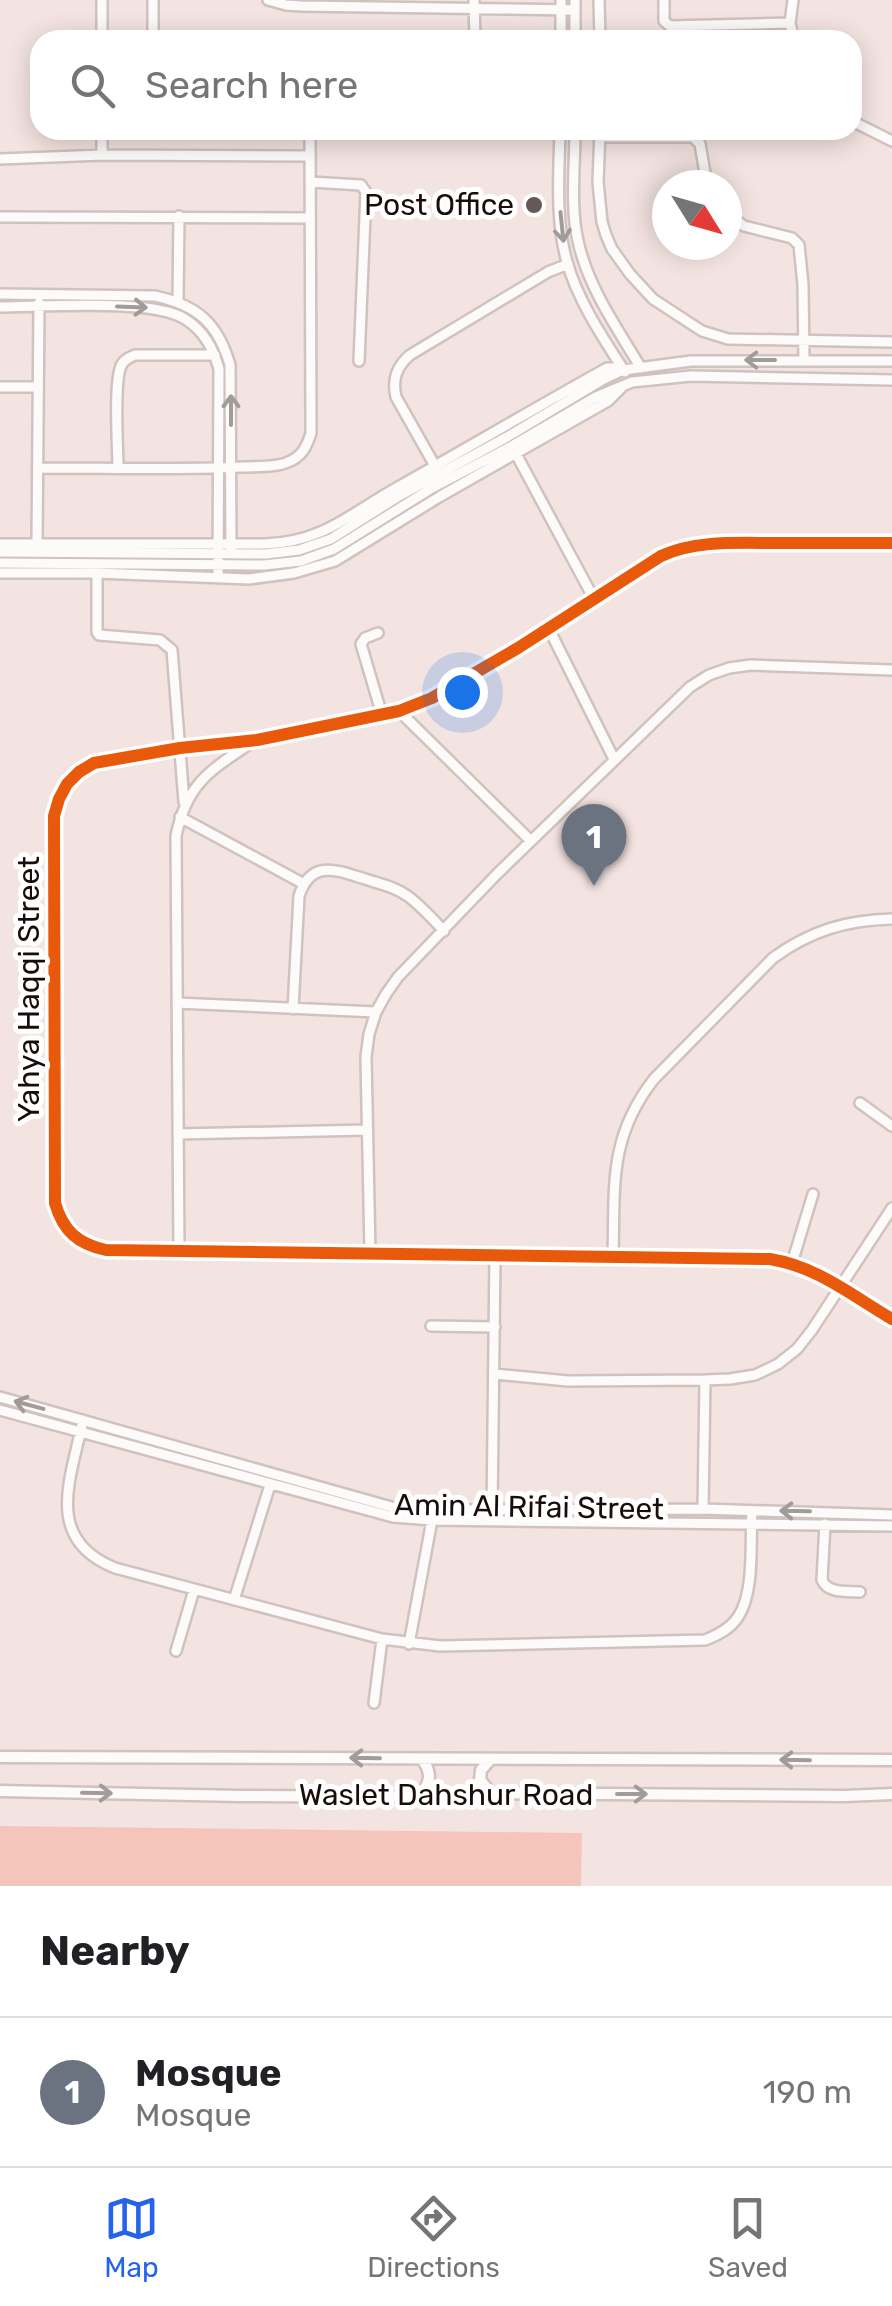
<!DOCTYPE html>
<html lang="en">
<head>
<meta charset="utf-8">
<style>
	body { margin:0; font-family:Rubik,sans-serif; background:#f2f2f2; color:#202124 }
	.compass { position:absolute; left:652px; top:170px; width:90px; height:90px; border-radius:50%; background:#fff; box-shadow:0 5px 25px #0003; rotate:127deg }
	.you { position:absolute; left:462px; top:692px; width:35px; height:35px; margin:-25px; border:8px solid #fff; border-radius:50%; background:#1a73e8; box-shadow:0 0 0 15px #1a73e833 }
	.badge { display:grid; place-items:center; width:65px; height:65px; border-radius:50%; background:#2563eb; color:#fff; font-size:32px; font-weight:700 }
	.pin { position:absolute; translate:-50% -82px; filter:drop-shadow(0 2px 5px #0008) }
	.pin::after { content:''; position:absolute; top:52px; width:35px; height:30px; background:inherit; clip-path:polygon(0 0,100% 0,50% 100%) }
	.list { margin:0; padding:0; list-style:none }
	h2 { display:flex; justify-content:space-between; align-items:center; height:130px; margin:0; padding:0 40px; font-size:42px }
	h2 small { font-size:32px; font-weight:400; color:#757577 }
	.list li { display:grid; grid-template-columns:65px 1fr auto; gap:30px; align-items:center; box-sizing:border-box; height:150px; padding:0 40px; border-top:2px solid #e0e0e0 }
	.list b { display:block; font-size:38px; white-space:nowrap }
	.list p { margin:0; font-size:32px; white-space:nowrap; color:#757577 }
	.list em { font-size:32px; font-style:normal; color:#757577 }
	.icon { flex:none; width:55px; height:55px; fill:none; stroke:currentColor; stroke-width:2; stroke-linecap:round; stroke-linejoin:round }
	.map { position:relative; flex:none; width:892px; height:1886px; overflow:hidden }
	.search { position:absolute; background:#fff; box-shadow:0 5px 25px #0003; left:30px; right:30px; top:30px; height:110px; display:flex; align-items:center; gap:25px; box-sizing:border-box; padding:0 35px; border-radius:30px; color:#757577; font-size:38px }
	.sheet { height:280px; background:#fff }
	nav { display:flex; justify-content:space-around; align-items:center; box-sizing:border-box; height:140px; border-top:2px solid #e0e0e0; background:#fff; font-size:28px; color:#757577 }
	nav a { display:grid; justify-items:center; gap:5px }
	nav .on { color:#2563eb }
	.map>svg:first-child { display:block }
	.green { fill:#f5c5bb }
	.lines { fill:none; stroke-linecap:round; stroke-linejoin:round }
	.minor-casing { stroke:#d0c2bf; stroke-width:14 }
	.major-casing { stroke:#d0c2bf; stroke-width:15 }
	.minor { stroke:#fdfbfa; stroke-width:9 }
	.major { stroke:#fdfbfa; stroke-width:10 }
	.cycleway-casing { stroke:#fff; stroke-width:19 }
	.cycleway { stroke:#e8590c; stroke-width:12 }
	.oneway { stroke:#a19c9a }
	.poi-dot { fill:#655856; stroke:#fff; stroke-width:4 }
	.labels { text-anchor:middle; dominant-baseline:central; stroke-width:10; stroke-linejoin:round; paint-order:stroke }
	.poi-label { font-size:30px; fill:#180d0b; stroke:#fff; text-anchor:end }
	.street-label { font-size:30px; fill:#180d0b; stroke:#fff }
</style>
</head>
<body>
<div class="map">
<svg width="892" height="1886" viewBox="0 0 892 1886">
	<rect width="100%" height="100%" fill="#f4e4e1"/>
	<!-- green -->
	<path class="green" d="M 0,1826 L 582,1833 L 581,1886 L 0,1886 Z"/>
	<g class="lines">
		<defs>
			<path id="minor" d="M 102,0 L 102,40
				M 268,0 L 286,5 L 301,6 L 575,10
				M 474,0 L 475,40
				M 599,0 L 600,40
				M 664,0 L 664,21 L 670,26 L 790,23
				M 793,0 L 790,23 L 794,40
				M 153,40 L 153,0
				M 561,40 L 561,0
				M 575,40 L 575,0
				M 852,121 L 892,141
				M 102,130 L 102,155
				M 560,130 C 559,173 555,220 567,262 C 578,301 603,338 625,372
				M 575,130 C 575,166 570,206 578,241 C 588,287 617,328 641,368
				M 600,130 L 598,182 L 602,222 L 606,235 L 612,249 L 630,274 L 653,299 L 702,331 L 728,339 L 892,342
				M 600,137 L 693,137 L 700,144 L 707,185
				M 0,159 L 102,155 L 310,156
				M 310,182 L 361,185 L 366,192 L 359,361
				M 727,214 L 744,226 L 792,238 L 799,245 L 803,285 L 804,360
				M 0,217 L 309,218
				M 0,294 L 155,296 C 197,305 218,323 230,365 L 231,550
				M 178,301 L 179,216
				M 0,307 C 42,307 153,298 185,319 C 204,331 213,348 219,369 L 218,576
				M 0,387 L 38,387
				M 515,452 L 594,599
				M 435,466 L 396,397 C 392,380 396,367 410,355 L 548,272 L 568,264
				M 38,468 C 106,468 174,470 242,467 C 256,466 275,468 288,462 C 302,457 307,446 311,433 L 310,130
				M 118,468 C 118,448 113,378 122,364 C 126,358 129,358 135,355 L 215,355
				M 892,543 C 853,543 814,543 775,543 C 738,543 695,540 661,556 L 518,648 L 432,698 L 399,711 L 257,740 L 180,748 L 94,763 L 79,772 L 67,784 L 59,799 L 54,816 L 55,1203 C 63,1231 78,1244 106,1250 L 770,1259 C 818,1267 851,1295 892,1319
				M 0,544 L 265,544 C 323,542 350,514 398,487 C 467,448 537,407 607,368 L 617,368 L 622,371
				M 37,544 L 39,303
				M 0,552 L 266,554 L 299,550 L 331,539 L 399,496 L 507,437 L 604,379 L 623,370 L 691,361 L 892,361
				M 0,563 L 264,565 L 301,561 L 334,549 L 432,488 L 512,446 L 596,397 L 632,382 L 691,376 L 892,380
				M 0,573 L 97,573 L 249,579 L 294,573 L 335,561 L 439,497 L 608,401 L 621,388
				M 97,573 L 97,632 L 99,635 L 160,640 L 172,650 L 184,802
				M 549,629 L 614,759
				M 378,633 L 365,638 L 361,644 L 382,715
				M 399,711 L 531,841
				M 180,817 L 304,884
				M 177,1003 L 376,1012
				M 293,1009 L 299,896 C 311,859 336,870 365,879 C 380,884 396,887 409,897 C 422,907 433,919 444,931
				M 860,1103 L 892,1126
				M 178,1134 L 367,1130
				M 179,1251 L 176,836 C 187,782 211,770 254,741
				M 370,1253 L 366,1057 L 369,1034 L 376,1012 L 386,994 L 398,977 L 497,874 L 690,687 L 709,675 L 729,668 L 751,665 L 892,670
				M 613,1256 C 615,1186 608,1138 654,1079 L 773,958 C 810,931 846,920 892,919
				M 792,1263 L 813,1194
				M 431,1326 L 495,1327
				M 494,1374 L 568,1381 L 705,1380 L 730,1379 L 755,1375 L 778,1364 L 797,1349 L 812,1330 L 892,1208
				M 0,1397 L 395,1508 L 430,1510 L 703,1509 L 892,1515
				M 0,1410 L 393,1517 L 432,1520 L 892,1526
				M 83,1420 C 71,1479 43,1539 115,1568 L 382,1639 L 440,1646 L 705,1640 C 718,1635 730,1629 738,1617 C 755,1592 750,1541 752,1511
				M 703,1509 L 705,1380
				M 492,1513 L 495,1254
				M 825,1524 L 822,1580 C 828,1594 847,1591 860,1592
				M 234,1600 L 270,1485
				M 409,1644 L 432,1520
				M 176,1651 L 194,1590
				M 374,1703 L 382,1639"/>
			<path id="major" d="M 0,1757 L 892,1760
				M 0,1791 L 240,1796 L 420,1797 L 491,1793 L 845,1796 L 892,1794
				M 491,1793 L 480,1780 L 481,1770 L 491,1759
				M 420,1797 C 430,1782 433,1774 422,1759"/>
		</defs>
		<!-- minor casing -->
		<use href="#minor" class="minor-casing"/>
		<!-- major casing -->
		<use href="#major" class="major-casing"/>
		<!-- minor -->
		<use href="#minor" class="minor"/>
		<!-- major -->
		<use href="#major" class="major"/>
		<defs>
			<path id="cycleway" d="M 892,543 C 853,543 814,543 775,543 C 738,543 695,540 661,556 L 518,648 L 432,698 L 399,711 L 257,740 L 180,748 L 94,763 L 79,772 L 67,784 L 59,799 L 54,816 L 55,1203 C 63,1231 78,1244 106,1250 L 770,1259 C 818,1267 851,1295 892,1319"/>
		</defs>
		<!-- cycleway casing -->
		<use href="#cycleway" class="cycleway-casing"/>
		<!-- cycleway -->
		<use href="#cycleway" class="cycleway"/>
	</g>
	<!-- one-way arrows -->
	<defs><path id="oneway-shaft" d="M-6 0H5M1.5-3L5.5 0L1.5 3" fill="none" stroke-width="1.6" stroke-linecap="round" stroke-linejoin="round" transform="scale(2.5)"/></defs>
	<g class="oneway">
		<use href="#oneway-shaft" transform="translate(562 227) rotate(84)"/>
		<use href="#oneway-shaft" transform="translate(132 307) rotate(2)"/>
		<use href="#oneway-shaft" transform="translate(760 360) rotate(180)"/>
		<use href="#oneway-shaft" transform="translate(231 410) rotate(-90)"/>
		<use href="#oneway-shaft" transform="translate(29 1405) rotate(-165)"/>
		<use href="#oneway-shaft" transform="translate(795 1511) rotate(-179)"/>
		<use href="#oneway-shaft" transform="translate(365 1758) rotate(-179)"/>
		<use href="#oneway-shaft" transform="translate(795 1760) rotate(-179)"/>
		<use href="#oneway-shaft" transform="translate(97 1793) rotate(1)"/>
		<use href="#oneway-shaft" transform="translate(632 1794)"/>
	</g>
	<!-- markers -->
	<circle class="poi-dot" cx="534" cy="205" r="10"/>
	<g class="labels">
		<!-- poi labels -->
		<g class="poi-label">
			<text x="514" y="205">Post Office</text>
		</g>
		<!-- street labels -->
		<g class="street-label">
			<text transform="translate(29 989) rotate(-90)">Yahya Haqqi Street</text>
			<text transform="translate(529 1507) rotate(1)">Amin Al Rifai Street</text>
			<text x="446" y="1795">Waslet Dahshur Road</text>
		</g>
	</g>
</svg>
<svg class="compass" viewBox="-18 -18 36 36"><path d="M0-13l5 13h-10z" fill="#e53935"/><path d="M0 13l5-13h-10z" fill="#757577"/></svg>
<div class="you"></div>
<div class="pin badge" style="left:594px;top:886px;background:#6b7280">1</div>
<div class="search"><svg class="icon" aria-label="search" viewBox="0 0 24 24"><circle cx="10" cy="10" r="6"/><path d="M15 15l6 6"/></svg>Search here</div>
</div>
<section class="sheet">
<h2>Nearby<small></small></h2>
<ul class="list">
<li><span class="badge" style="background:#6b7280">1</span><div><b>Mosque</b><p>Mosque</p></div><em>190 m</em></li>
</ul>
</section>
<nav>
<a class="on"><svg class="icon" aria-label="map" viewBox="0 0 24 24"><path d="M3 6l6-2 6 2 6-2v14l-6 2-6-2-6 2zM9 4v14M15 6v14"/></svg>Map</a>
<a><svg class="icon" aria-label="directions" viewBox="0 0 24 24"><path d="M12 3l9 9-9 9-9-9zM9 14v-3h6M13 9l2 2-2 2"/></svg>Directions</a>
<a><svg class="icon" aria-label="saved" viewBox="0 0 24 24"><path d="M7 4h10v16l-5-4-5 4z"/></svg>Saved</a>
</nav>
</body>
</html>
